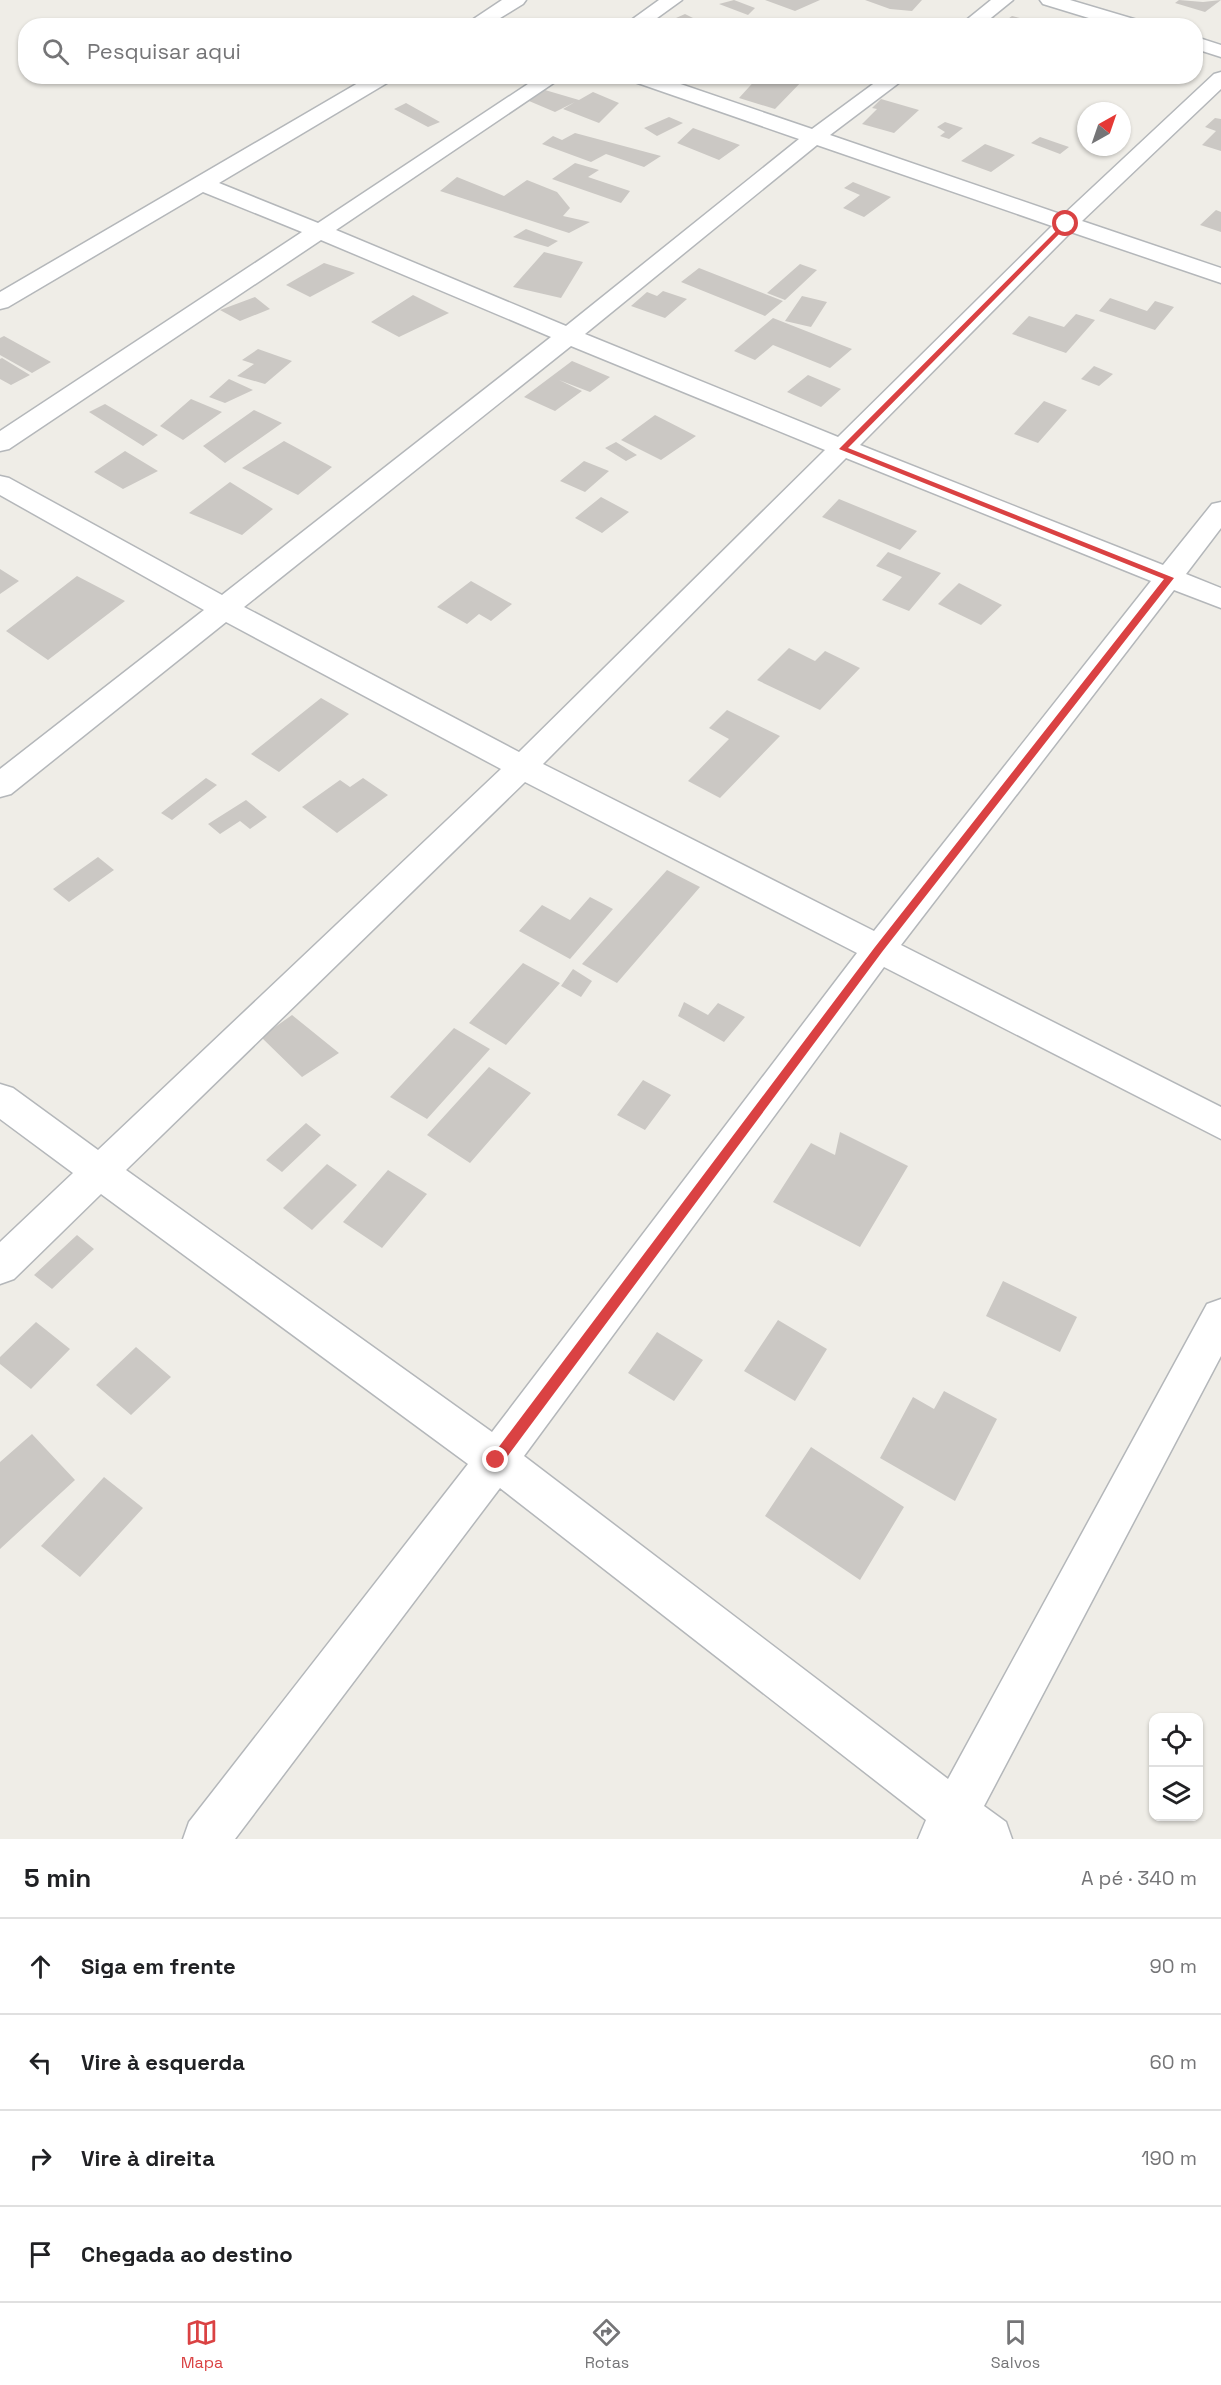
<!DOCTYPE html>
<html lang="pt">
<head>
<meta charset="utf-8">
<style>
	body { margin:0; font-family:"Space Grotesk",sans-serif; background:#f6f6f6; color:#202124 }
	.controls { position:absolute; right:18px; bottom:18px; display:grid; overflow:hidden; border-radius:12px; box-shadow:0 2px 4px #0004 }
	.controls button { width:54px; height:54px; display:grid; place-items:center; padding:0; border:0; border-bottom:2px solid #e0e0e0; background:#fff; color:#202124; font:30px sans-serif }
	.compass { position:absolute; left:1077px; top:102px; width:54px; height:54px; border-radius:50%; background:#fff; box-shadow:0 2px 4px #0004; rotate:40deg }
	.stop { position:absolute; width:18px; height:18px; margin:-14px; border:4px solid #da4243; border-radius:50%; background:#fff }
	.stop.end { background:#da4243; border-color:#fff; box-shadow:0 2px 6px #0008 }
	.list { margin:0; padding:0; list-style:none }
	h2 { display:flex; justify-content:space-between; align-items:center; height:78px; margin:0; padding:0 24px; font-size:26px }
	h2 small { font-size:20px; font-weight:400; color:#757577 }
	.list li { display:grid; grid-template-columns:39px 1fr auto; gap:18px; align-items:center; box-sizing:border-box; height:96px; padding:0 24px; border-top:2px solid #e0e0e0 }
	.list b { display:block; font-size:22px; white-space:nowrap }
	.list em { font-size:20px; font-style:normal; color:#757577 }
	.icon { flex:none; width:33px; height:33px; fill:none; stroke:currentColor; stroke-width:2; stroke-linecap:round; stroke-linejoin:round }
	.map { position:relative; flex:none; width:1221px; height:1839px; overflow:hidden }
	.search { position:absolute; background:#fff; box-shadow:0 2px 4px #0004; left:18px; right:18px; top:18px; height:66px; display:flex; align-items:center; gap:15px; box-sizing:border-box; padding:0 21px; border-radius:24px; color:#757577; font-size:22px }
	.sheet { height:462px; background:#fff }
	nav { display:flex; justify-content:space-around; align-items:center; box-sizing:border-box; height:84px; border-top:2px solid #e0e0e0; background:#fff; font-size:16px; color:#757577 }
	nav a { display:grid; justify-items:center; gap:3px }
	nav .on { color:#da4243 }
	.map>svg:first-child { display:block }
	.building { fill:#cbc8c4 }
	.lines { fill:none; stroke-linecap:round; stroke-linejoin:round }
	.minor-casing { stroke:#b4b7ba; stroke-width:3 }
	.minor { fill:#fff; fill-rule:evenodd }
	.route { fill:#da4243 }
</style>
</head>
<body>
<div class="map">
<svg width="1221" height="1839" viewBox="0 0 1221 1839">
	<rect width="100%" height="100%" fill="#efede7"/>
	<!-- building -->
	<path class="building" d="M 734,0 L 755,8 L 748,15 L 719,4 Z
		M 765,0 L 820,0 L 795,11 Z
		M 865,0 L 922,0 L 912,11 L 890,9 Z
		M 1179,0 L 1203,2 L 1221,0 L 1205,12 L 1175,3 Z
		M 685,14 L 709,26 L 691,26 L 676,18 Z
		M 1012,16 L 1042,24 L 981,26 L 992,17 L 1005,21 Z
		M 747,19 L 764,25 L 764,26 L 737,26 Z
		M 759,76 L 807,76 L 775,109 L 739,98 Z
		M 545,90 L 579,100 L 593,92 L 619,103 L 599,123 L 563,109 L 575,102 L 555,112 L 529,101 Z
		M 881,99 L 919,110 L 894,133 L 862,124 L 877,109 L 872,108 Z
		M 406,103 L 440,122 L 428,127 L 394,109 Z
		M 669,117 L 683,123 L 657,136 L 644,128 Z
		M 1215,118 L 1221,119 L 1221,151 L 1202,145 L 1216,131 L 1205,127 Z
		M 945,122 L 963,128 L 949,139 L 940,136 L 945,132 L 937,127 Z
		M 693,128 L 740,145 L 719,160 L 677,143 Z
		M 575,133 L 661,156 L 644,167 L 606,154 L 591,162 L 542,144 L 553,136 L 562,140 Z
		M 1040,137 L 1069,147 L 1060,154 L 1031,143 Z
		M 985,144 L 1015,155 L 991,172 L 961,161 Z
		M 575,163 L 599,170 L 588,177 L 630,191 L 621,203 L 552,179 Z
		M 457,177 L 504,196 L 527,180 L 557,192 L 570,208 L 563,216 L 590,222 L 569,233 L 440,191 Z
		M 853,182 L 891,197 L 864,217 L 843,208 L 860,195 L 844,188 Z
		M 1216,210 L 1221,212 L 1221,232 L 1200,225 Z
		M 526,229 L 558,241 L 548,247 L 513,237 Z
		M 544,252 L 583,262 L 561,298 L 513,287 Z
		M 324,263 L 355,273 L 310,297 L 286,285 Z
		M 800,264 L 817,270 L 785,300 L 767,293 Z
		M 699,268 L 783,301 L 765,316 L 681,282 Z
		M 663,291 L 687,299 L 665,318 L 631,306 L 647,292 L 657,296 Z
		M 413,295 L 449,313 L 399,337 L 371,322 Z
		M 802,296 L 827,302 L 811,327 L 785,321 Z
		M 255,297 L 270,309 L 240,321 L 220,310 Z
		M 1110,298 L 1147,311 L 1155,301 L 1174,307 L 1155,330 L 1099,311 Z
		M 1076,314 L 1095,320 L 1066,353 L 1012,334 L 1029,316 L 1064,327 Z
		M 773,318 L 852,349 L 830,368 L 773,345 L 755,360 L 734,351 Z
		M 4,336 L 51,362 L 32,373 L 0,355 L 0,338 Z
		M 258,349 L 292,361 L 265,384 L 237,376 L 254,364 L 242,360 Z
		M 2,358 L 30,375 L 11,385 L 0,379 L 0,359 Z
		M 572,361 L 610,377 L 590,392 L 559,380 L 582,391 L 555,411 L 524,397 Z
		M 1094,366 L 1113,374 L 1099,386 L 1081,379 Z
		M 808,375 L 841,389 L 821,407 L 787,392 Z
		M 229,379 L 253,390 L 225,403 L 209,397 Z
		M 191,399 L 222,412 L 183,440 L 160,426 Z
		M 1044,401 L 1067,410 L 1038,443 L 1014,434 Z
		M 105,404 L 158,435 L 143,446 L 89,412 Z
		M 254,410 L 282,423 L 225,463 L 203,446 Z
		M 655,415 L 696,436 L 661,460 L 621,440 Z
		M 284,441 L 332,467 L 298,495 L 242,468 Z
		M 616,442 L 637,455 L 626,461 L 605,448 Z
		M 125,451 L 158,471 L 123,489 L 94,472 Z
		M 584,461 L 609,471 L 585,492 L 560,481 Z
		M 230,482 L 273,509 L 242,535 L 189,513 Z
		M 601,497 L 629,512 L 602,533 L 575,518 Z
		M 839,499 L 917,531 L 900,550 L 822,517 Z
		M 888,552 L 941,573 L 909,611 L 882,600 L 902,577 L 876,566 Z
		M 0,569 L 19,581 L 0,594 Z
		M 77,576 L 125,601 L 48,660 L 6,631 Z
		M 471,581 L 512,604 L 491,621 L 479,614 L 467,624 L 437,607 Z
		M 959,583 L 1002,605 L 981,625 L 938,604 Z
		M 789,648 L 815,661 L 825,651 L 860,668 L 820,710 L 757,680 Z
		M 321,698 L 349,714 L 279,772 L 251,754 Z
		M 727,710 L 780,736 L 720,798 L 688,781 L 729,739 L 709,728 Z
		M 206,778 L 217,785 L 172,820 L 161,813 Z
		M 363,778 L 388,795 L 337,833 L 302,807 L 340,780 L 350,787 Z
		M 246,800 L 267,817 L 250,829 L 240,821 L 220,834 L 208,824 Z
		M 98,857 L 114,870 L 69,902 L 53,889 Z
		M 667,870 L 700,887 L 617,983 L 582,964 Z
		M 590,897 L 613,909 L 570,959 L 519,931 L 542,905 L 570,920 Z
		M 523,963 L 560,983 L 506,1045 L 469,1023 Z
		M 573,969 L 592,981 L 581,997 L 561,986 Z
		M 684,1002 L 708,1015 L 718,1003 L 745,1017 L 724,1042 L 678,1016 Z
		M 292,1015 L 339,1053 L 302,1077 L 261,1037 Z
		M 454,1028 L 490,1049 L 427,1119 L 390,1097 Z
		M 489,1067 L 531,1093 L 470,1163 L 427,1135 Z
		M 643,1080 L 671,1095 L 645,1130 L 617,1115 Z
		M 306,1123 L 321,1135 L 282,1172 L 266,1160 Z
		M 840,1132 L 908,1166 L 860,1247 L 773,1202 L 811,1143 L 835,1155 Z
		M 327,1164 L 357,1185 L 312,1230 L 283,1208 Z
		M 388,1170 L 427,1194 L 382,1248 L 343,1222 Z
		M 77,1235 L 94,1249 L 52,1289 L 34,1275 Z
		M 1003,1281 L 1077,1317 L 1060,1352 L 986,1316 Z
		M 778,1320 L 827,1349 L 795,1401 L 744,1371 Z
		M 36,1322 L 70,1349 L 31,1389 L 0,1364 L 0,1357 Z
		M 657,1332 L 703,1360 L 674,1401 L 628,1373 Z
		M 136,1347 L 171,1377 L 131,1415 L 96,1385 Z
		M 944,1391 L 997,1419 L 955,1501 L 880,1458 L 913,1397 L 934,1409 Z
		M 32,1434 L 75,1480 L 0,1549 L 0,1462 Z
		M 811,1447 L 904,1507 L 860,1580 L 765,1516 Z
		M 104,1477 L 143,1508 L 80,1577 L 41,1546 Z"/>
	<g class="lines">
		<defs>
			<path id="minor" d="M 502,0 L 526,0 L 523,4 L 487,26 L 463,26 Z
				M 659,0 L 682,0 L 646,26 L 623,26 Z
				M 991,0 L 1013,0 L 981,26 L 959,26 Z
				M 1040,0 L 1070,0 L 1144,22 L 1146,26 L 1115,26 L 1043,4 Z
				M 1196,37 L 1221,45 L 1221,57 L 1196,49 Z
				M 1221,72 L 1221,89 L 1082,221 L 1221,268 L 1221,283 L 1071,232 L 860,445 L 1163,565 L 1212,504 L 1221,502 L 1221,528 L 1186,574 L 1221,588 L 1221,608 L 1174,590 L 901,945 L 1221,1107 L 1221,1139 L 884,967 L 524,1456 L 948,1779 L 1207,1304 L 1221,1299 L 1221,1356 L 984,1806 L 1006,1822 L 1012,1839 L 918,1839 L 926,1820 L 500,1488 L 235,1839 L 183,1839 L 189,1822 L 468,1464 L 101,1194 L 14,1279 L 0,1284 L 0,1242 L 73,1173 L 0,1119 L 0,1084 L 13,1088 L 98,1150 L 501,769 L 226,622 L 11,794 L 0,797 L 0,769 L 204,610 L 0,495 L 0,476 L 9,478 L 222,595 L 551,337 L 321,240 L 9,449 L 0,451 L 0,431 L 302,232 L 203,192 L 8,307 L 0,309 L 0,292 L 370,76 L 395,76 L 392,80 L 219,183 L 318,223 L 540,76 L 564,76 L 336,230 L 566,326 L 799,139 L 629,80 L 626,76 L 657,76 L 812,129 L 884,76 L 908,76 L 830,135 L 1063,215 L 1214,74 ZM 817,145 L 1052,226 L 838,437 L 585,334 ZM 571,346 L 825,450 L 519,752 L 244,607 ZM 846,458 L 1151,581 L 874,931 L 543,764 ZM 525,782 L 857,953 L 492,1432 L 126,1170 Z"/>
		</defs>
		<!-- minor casing -->
		<use href="#minor" class="minor-casing"/>
		<!-- minor -->
		<use href="#minor" class="minor"/>
	</g>
	<!-- route -->
	<path class="route" d="M 1064,223 L 1069,224 L 848,448 L 1174,578 L 882,952 L 501,1465 L 492,1465 L 492,1456 L 875,947 L 1164,579 L 839,449 Z"/>
</svg>
<div class="controls">
<button><svg class="icon" aria-label="locate" viewBox="0 0 24 24"><circle cx="12" cy="12" r="6"/><path d="M12 2v4M12 18v4M2 12h4M18 12h4"/></svg></button>
<button><svg class="icon" aria-label="layers" viewBox="0 0 24 24"><path d="M12 4l9 5-9 5-9-5zM3 14l9 5 9-5"/></svg></button>
</div>
<svg class="compass" viewBox="-18 -18 36 36"><path d="M0-13l5 13h-10z" fill="#e53935"/><path d="M0 13l5-13h-10z" fill="#757577"/></svg>
<div class="stop" style="left:1066px;top:224px"></div>
<div class="stop end" style="left:496px;top:1460px"></div>
<div class="search"><svg class="icon" aria-label="search" viewBox="0 0 24 24"><circle cx="10" cy="10" r="6"/><path d="M15 15l6 6"/></svg>Pesquisar aqui</div>
</div>
<section class="sheet">
<h2>5 min<small>A pé · 340 m</small></h2>
<ul class="list">
<li><svg class="icon" aria-label="ahead" viewBox="0 0 24 24"><path d="M12 20V5M6 11l6-6 6 6"/></svg><div><b>Siga em frente</b></div><em>90 m</em></li>
<li><svg class="icon" aria-label="left" viewBox="0 0 24 24"><path d="M17 20v-9H6M10 6l-5 5 5 5"/></svg><div><b>Vire à esquerda</b></div><em>60 m</em></li>
<li><svg class="icon" aria-label="right" viewBox="0 0 24 24"><path d="M7 20v-9h11M14 6l5 5-5 5"/></svg><div><b>Vire à direita</b></div><em>190 m</em></li>
<li><svg class="icon" aria-label="arrive" viewBox="0 0 24 24"><path d="M6 21V4h12l-3 4 3 4H6"/></svg><div><b>Chegada ao destino</b></div></li>
</ul>
</section>
<nav>
<a class="on"><svg class="icon" aria-label="map" viewBox="0 0 24 24"><path d="M3 6l6-2 6 2 6-2v14l-6 2-6-2-6 2zM9 4v14M15 6v14"/></svg>Mapa</a>
<a><svg class="icon" aria-label="directions" viewBox="0 0 24 24"><path d="M12 3l9 9-9 9-9-9zM9 14v-3h6M13 9l2 2-2 2"/></svg>Rotas</a>
<a><svg class="icon" aria-label="saved" viewBox="0 0 24 24"><path d="M7 4h10v16l-5-4-5 4z"/></svg>Salvos</a>
</nav>
</body>
</html>
